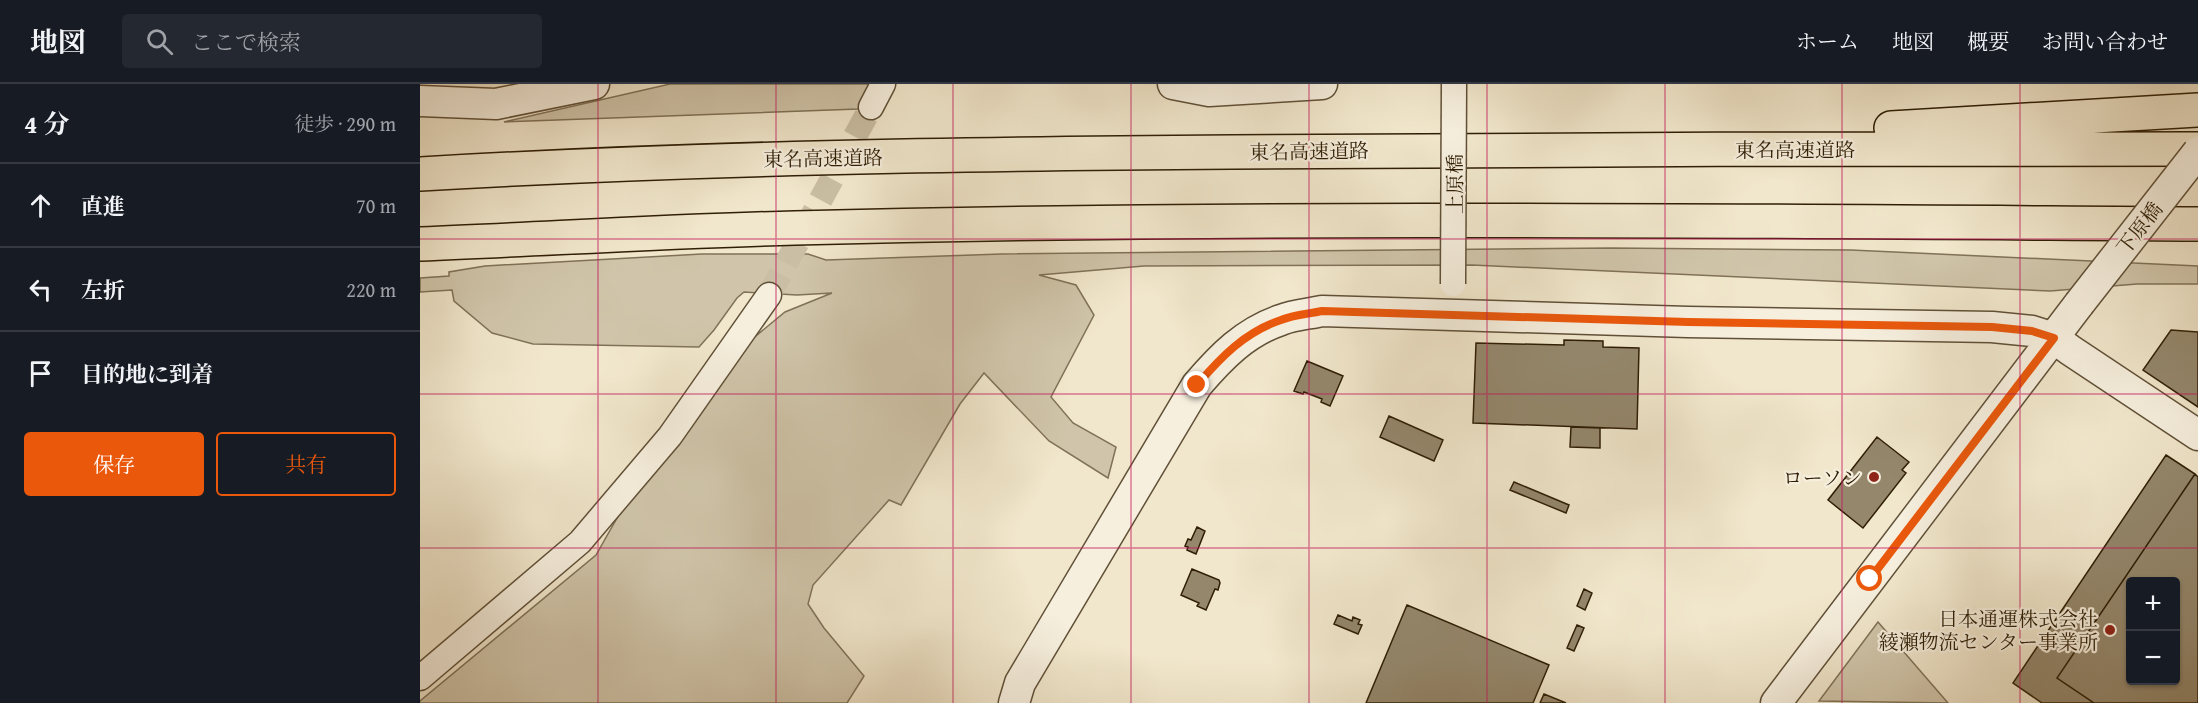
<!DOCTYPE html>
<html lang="ja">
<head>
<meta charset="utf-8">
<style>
	body { margin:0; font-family:"Gentium Book Plus","Noto Serif JP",serif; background:#242831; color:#f1f3f6 }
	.controls { position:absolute; right:18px; bottom:18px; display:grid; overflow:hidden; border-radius:6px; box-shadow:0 2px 4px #0004 }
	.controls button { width:54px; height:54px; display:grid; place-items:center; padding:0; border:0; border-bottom:2px solid #363941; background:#171b24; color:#f1f3f6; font:30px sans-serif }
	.stop { position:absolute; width:18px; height:18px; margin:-14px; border:4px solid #ea580c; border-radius:50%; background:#fff }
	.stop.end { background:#ea580c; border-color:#fff; box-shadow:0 2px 6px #0008 }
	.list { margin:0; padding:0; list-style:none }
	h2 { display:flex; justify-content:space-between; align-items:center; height:78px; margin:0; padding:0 24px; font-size:26px }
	h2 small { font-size:20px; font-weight:400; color:#9ea1a6 }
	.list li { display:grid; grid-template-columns:39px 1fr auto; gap:18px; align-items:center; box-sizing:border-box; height:84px; padding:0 24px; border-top:2px solid #363941 }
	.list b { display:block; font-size:22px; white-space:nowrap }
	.list em { font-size:20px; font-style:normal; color:#9ea1a6 }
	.actions { display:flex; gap:12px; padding:18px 24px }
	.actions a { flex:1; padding:14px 0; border:2px solid #ea580c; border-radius:6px; text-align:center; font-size:21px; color:#ea580c }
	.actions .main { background:#ea580c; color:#fff }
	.icon { flex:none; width:33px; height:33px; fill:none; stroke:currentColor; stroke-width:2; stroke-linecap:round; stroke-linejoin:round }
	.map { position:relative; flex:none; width:1778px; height:619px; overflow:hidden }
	header { display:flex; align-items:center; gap:36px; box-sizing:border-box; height:84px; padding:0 30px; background:#171b24; border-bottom:2px solid #363941 }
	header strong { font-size:28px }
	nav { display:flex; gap:33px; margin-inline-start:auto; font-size:21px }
	.search { width:420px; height:54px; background:#242831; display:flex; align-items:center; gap:15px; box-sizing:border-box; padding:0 21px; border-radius:6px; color:#9ea1a6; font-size:22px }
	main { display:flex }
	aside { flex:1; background:#171b24 }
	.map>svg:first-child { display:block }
	.green { fill:#d0c5aa; stroke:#807258; stroke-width:1.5 }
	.building { fill:#94876c; stroke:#2f1e05; stroke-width:1.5; fill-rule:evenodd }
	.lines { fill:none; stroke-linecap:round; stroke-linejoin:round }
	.minor-tunnel { stroke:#cabfa4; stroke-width:24; stroke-dasharray:24 12; stroke-linecap:butt }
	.minor-casing { stroke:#605037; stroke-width:27 }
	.tertiary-casing { stroke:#605037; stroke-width:33 }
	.motorway-casing { stroke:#2f1e05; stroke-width:36 }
	.minor { stroke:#f6efde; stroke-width:24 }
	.tertiary { stroke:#f6efde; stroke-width:30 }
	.motorway { stroke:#f1e7cc; stroke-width:33 }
	.minor-bridge-casing { stroke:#605037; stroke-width:27; stroke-linecap:butt }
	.tertiary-bridge-casing { stroke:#605037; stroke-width:33; stroke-linecap:butt }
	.minor-bridge { stroke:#f6efde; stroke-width:24 }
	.tertiary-bridge { stroke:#f6efde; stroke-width:30 }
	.route { stroke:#ea580c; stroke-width:8 }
	.grid { fill:none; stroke:#c2185b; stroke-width:1.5; stroke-opacity:0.55 }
	.poi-dot { fill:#8f2418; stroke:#f6efde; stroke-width:2 }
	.labels { text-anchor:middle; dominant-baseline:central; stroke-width:4.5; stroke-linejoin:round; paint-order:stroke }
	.street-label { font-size:20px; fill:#2f1e05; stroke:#f6efde }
	.poi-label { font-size:20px; fill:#2f1e05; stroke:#f6efde; text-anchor:end }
</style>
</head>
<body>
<header>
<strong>地図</strong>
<div class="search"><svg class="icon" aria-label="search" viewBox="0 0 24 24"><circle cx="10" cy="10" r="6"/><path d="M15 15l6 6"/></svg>ここで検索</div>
<nav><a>ホーム</a><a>地図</a><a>概要</a><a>お問い合わせ</a></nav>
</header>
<main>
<aside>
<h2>4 分<small>徒歩 · 290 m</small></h2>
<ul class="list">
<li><svg class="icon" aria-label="ahead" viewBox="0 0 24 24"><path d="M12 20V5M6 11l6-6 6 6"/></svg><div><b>直進</b></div><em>70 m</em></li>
<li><svg class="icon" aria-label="left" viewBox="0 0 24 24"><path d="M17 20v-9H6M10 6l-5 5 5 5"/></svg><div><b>左折</b></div><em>220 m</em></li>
<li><svg class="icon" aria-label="arrive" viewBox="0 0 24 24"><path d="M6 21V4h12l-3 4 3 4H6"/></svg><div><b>目的地に到着</b></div></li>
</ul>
<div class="actions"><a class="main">保存</a><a>共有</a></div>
</aside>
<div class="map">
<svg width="1778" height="619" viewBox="0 0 1778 619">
	<rect width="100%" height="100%" fill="#f1e7cc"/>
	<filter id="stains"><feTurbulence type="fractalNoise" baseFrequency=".00333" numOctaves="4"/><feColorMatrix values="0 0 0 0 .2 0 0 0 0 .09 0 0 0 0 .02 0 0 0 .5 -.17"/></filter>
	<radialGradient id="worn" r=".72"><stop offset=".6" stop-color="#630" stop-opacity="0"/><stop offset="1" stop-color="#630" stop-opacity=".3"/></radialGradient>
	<!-- green -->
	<path class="green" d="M 250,0 L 453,0 L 438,25 L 84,38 Z
		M 1191,164 L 1431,166 L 1778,182 L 1778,200 L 1717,200 L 1630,207 L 1052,181 L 724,182 L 619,191 L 656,201 L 674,231 L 631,313 L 653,339 L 696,363 L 688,394 L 629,357 L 564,289 L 540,320 L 481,421 L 469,416 L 393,501 L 388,520 L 404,544 L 444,592 L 427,619 L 0,619 L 0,617 L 176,471 L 247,346 L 293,287 L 365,228 L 412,209 L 377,211 L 324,208 L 317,214 L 294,246 L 279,263 L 113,260 L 72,249 L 34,217 L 32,206 L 0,208 L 0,194 L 29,192 L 29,188 L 65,182 L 282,170 L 388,170 L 406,176 L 582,170 Z
		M 1458,538 L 1528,619 L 1399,617 Z"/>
	<!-- building -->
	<path class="building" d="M 1751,246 L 1778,248 L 1778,323 L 1723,286 Z
		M 1144,256 L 1183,257 L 1183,263 L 1219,264 L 1217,345 L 1053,339 L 1056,259 L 1144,261 Z
		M 887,277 L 923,292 L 910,322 L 901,318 L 902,315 L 884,308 L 883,310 L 874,307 Z
		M 969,332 L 1023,356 L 1014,377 L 960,353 Z
		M 1151,343 L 1180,344 L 1180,364 L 1150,363 Z
		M 1457,353 L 1489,378 L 1482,386 L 1486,389 L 1443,444 L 1408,416 Z
		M 1746,371 L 1775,390 L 1637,594 L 1674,619 L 1622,619 L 1593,599 Z
		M 1775,390 L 1778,393 L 1778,619 L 1674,619 L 1637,594 ZM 1710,498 L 1756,498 L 1756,596 L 1710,596 Z
		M 1094,398 L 1149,421 L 1146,429 L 1090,406 Z
		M 777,443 L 785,447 L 776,470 L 767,466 L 768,463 L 765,462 L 768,455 L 771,456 Z
		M 772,485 L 799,496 L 800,499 L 798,506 L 795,505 L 786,526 L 777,522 L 779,519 L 761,511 Z
		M 1164,505 L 1172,509 L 1165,526 L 1157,522 Z
		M 987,521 L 1129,581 L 1113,619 L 946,619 Z
		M 918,531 L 932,537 L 933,533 L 940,536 L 938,540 L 942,541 L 938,550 L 914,540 Z
		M 1157,541 L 1164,544 L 1154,567 L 1147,564 Z
		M 1124,610 L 1146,619 L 1120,619 Z"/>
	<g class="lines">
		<!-- minor-tunnel -->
		<path class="minor-tunnel" d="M 349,211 L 451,23"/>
		<defs>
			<path id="minor" d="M 451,23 L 463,0
				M 0,594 L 160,458 L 250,352 L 349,211"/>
			<path id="tertiary" d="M 753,0 L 789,7 L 902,0
				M 0,17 L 76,20 L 174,0
				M 594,619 L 600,599 L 777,301 C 801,273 825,248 861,236 C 873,231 888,230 902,227 L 1268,238 L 1572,243 L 1612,247 L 1634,254 L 1650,266 L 1778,351
				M 1356,619 L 1659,220"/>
			<path id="motorway" d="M 1471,44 L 1778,26
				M 0,90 C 271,74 542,70 813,68 C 1135,65 1456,65 1778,65
				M 0,160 C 125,155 250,147 375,144 C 843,132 1310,137 1778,140"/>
		</defs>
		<!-- minor casing -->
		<use href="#minor" class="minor-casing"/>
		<!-- tertiary casing -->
		<use href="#tertiary" class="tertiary-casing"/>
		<!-- motorway casing -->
		<use href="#motorway" class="motorway-casing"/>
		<!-- minor -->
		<use href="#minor" class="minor"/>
		<!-- tertiary -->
		<use href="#tertiary" class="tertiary"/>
		<!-- motorway -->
		<use href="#motorway" class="motorway"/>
		<defs>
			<path id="minor-bridge" d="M 1033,200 L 1034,0"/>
			<path id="tertiary-bridge" d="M 1659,220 L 1778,68"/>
		</defs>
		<!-- minor-bridge casing -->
		<use href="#minor-bridge" class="minor-bridge-casing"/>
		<!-- tertiary-bridge casing -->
		<use href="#tertiary-bridge" class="tertiary-bridge-casing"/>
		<!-- minor-bridge -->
		<use href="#minor-bridge" class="minor-bridge"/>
		<!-- tertiary-bridge -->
		<use href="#tertiary-bridge" class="tertiary-bridge"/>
	</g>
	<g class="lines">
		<!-- route -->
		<path class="route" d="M 777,301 C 801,273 825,248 861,236 C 873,231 888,230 902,227 L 1268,238 L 1572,243 L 1612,247 L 1634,254 L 1450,495"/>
	</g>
	<!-- grid -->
	<path class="grid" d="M 178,0 L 178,619M 356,0 L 356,619M 533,0 L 533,619M 711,0 L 711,619M 889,0 L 889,619M 1067,0 L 1067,619M 1245,0 L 1245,619M 1422,0 L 1422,619M 1600,0 L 1600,619M 0,155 L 1778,155M 0,310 L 1778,310M 0,464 L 1778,464"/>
	<!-- markers -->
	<g class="poi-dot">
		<circle cx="1454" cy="393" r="6"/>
		<circle cx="1690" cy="546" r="6"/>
	</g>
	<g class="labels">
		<!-- street labels -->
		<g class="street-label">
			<text x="1375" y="65">東名高速道路</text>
			<text transform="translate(889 67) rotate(-1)">東名高速道路</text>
			<text transform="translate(403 74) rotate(-1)">東名高速道路</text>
			<text transform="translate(1034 100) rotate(-90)">上原橋</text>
			<text transform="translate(1719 144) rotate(-52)">下原橋</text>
		</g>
		<!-- poi labels -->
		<g class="poi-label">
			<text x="1442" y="393">ローソン</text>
			<text x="1678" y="534">日本通運株式会社<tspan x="1678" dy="23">綾瀬物流センター事業所</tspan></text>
		</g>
	</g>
	<rect width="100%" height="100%" filter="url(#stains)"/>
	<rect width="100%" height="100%" fill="url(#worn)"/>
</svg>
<div class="controls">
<button>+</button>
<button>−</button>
</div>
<div class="stop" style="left:1450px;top:495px"></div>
<div class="stop end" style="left:777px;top:301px"></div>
</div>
</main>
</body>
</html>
